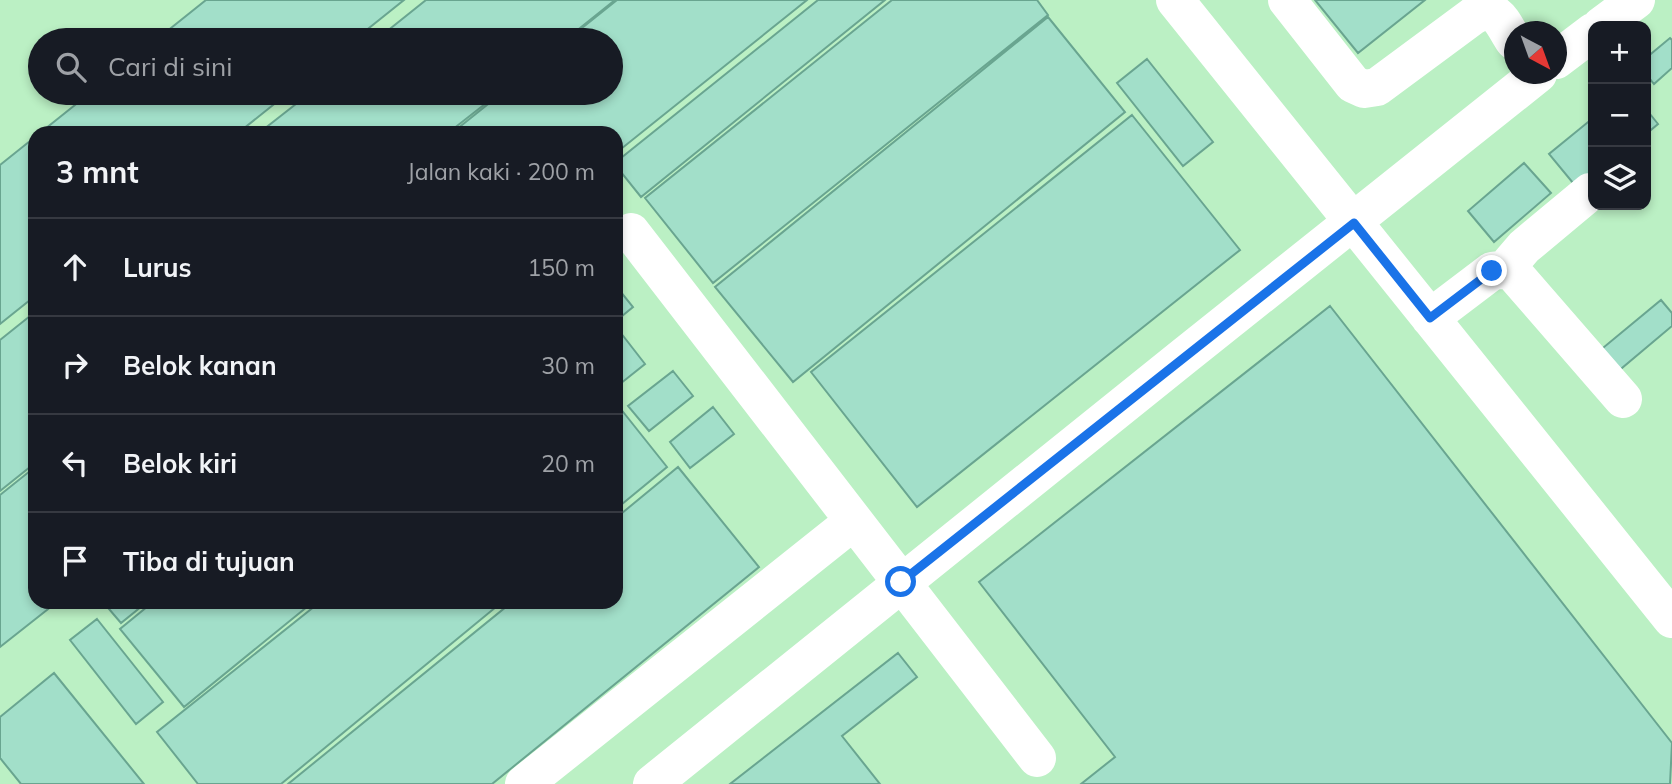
<!DOCTYPE html>
<html lang="id">
<head>
<meta charset="utf-8">
<style>
	body { margin:0; font-family:Mulish,sans-serif; background:#242831; color:#f1f3f6 }
	.controls { position:absolute; right:21px; top:21px; display:grid; overflow:hidden; border-radius:14px; box-shadow:0 4px 10px #0003 }
	.controls button { width:63px; height:63px; display:grid; place-items:center; padding:0; border:0; border-bottom:2px solid #363941; background:#171b24; color:#f1f3f6; font:35px sans-serif }
	.compass { position:absolute; left:1504px; top:21px; width:63px; height:63px; border-radius:50%; background:#171b24; box-shadow:0 4px 10px #0003; rotate:139deg }
	.stop { position:absolute; width:21px; height:21px; margin:-16px; border:5px solid #1a73e8; border-radius:50%; background:#fff }
	.stop.end { background:#1a73e8; border-color:#fff; box-shadow:0 2px 7px #0008 }
	.list { margin:0; padding:0; list-style:none }
	h2 { display:flex; justify-content:space-between; align-items:center; height:91px; margin:0; padding:0 28px; font-size:30px }
	h2 small { font-size:23px; font-weight:400; color:#9ea1a6 }
	.list li { display:grid; grid-template-columns:46px 1fr auto; gap:21px; align-items:center; box-sizing:border-box; height:98px; padding:0 28px; border-top:2px solid #363941 }
	.list b { display:block; font-size:26px; white-space:nowrap }
	.list em { font-size:23px; font-style:normal; color:#9ea1a6 }
	.icon { flex:none; width:38px; height:38px; fill:none; stroke:currentColor; stroke-width:2; stroke-linecap:round; stroke-linejoin:round }
	.map { position:relative; flex:none; width:1672px; height:784px; overflow:hidden }
	.search { position:absolute; background:#171b24; box-shadow:0 4px 10px #0003; left:28px; top:28px; width:595px; height:77px; display:flex; align-items:center; gap:18px; box-sizing:border-box; padding:0 24px; border-radius:38px; color:#9ea1a6; font-size:26px }
	.panel { position:absolute; background:#171b24; box-shadow:0 4px 10px #0003; left:28px; top:126px; width:595px; height:483px; border-radius:21px }
	.map>svg:first-child { display:block }
	.built { fill:#bbf0c4; fill-rule:evenodd }
	.building { fill:#a2dfc9; stroke:#69a590; stroke-width:2 }
	.lines { fill:none; stroke-linecap:round; stroke-linejoin:round }
	.minor { stroke:#fff; stroke-width:38 }
	.route { stroke:#1a73e8; stroke-width:9 }
</style>
</head>
<body>
<div class="map">
<svg width="1672" height="784" viewBox="0 0 1672 784">
	<rect width="100%" height="100%" fill="#cbf9d3"/>
	<!-- built -->
	<path class="built" d="M 0,0 L 1672,0 L 1672,784 L 0,784 ZM 1593,26 L 1646,26 L 1646,205 L 1593,205 ZM 1514,32 L 1556,32 L 1556,74 L 1514,74 ZM 40,40 L 611,40 L 611,93 L 40,93 ZM 35,133 L 616,133 L 616,602 L 35,602 Z"/>
	<!-- building -->
	<path class="building" d="M 206,0 L 404,0 L 354,40 L 156,40 Z
		M 426,0 L 615,0 L 565,40 L 376,40 Z
		M 617,0 L 807,0 L 616,153 L 616,133 L 452,133 L 502,93 L 611,93 L 611,40 L 567,40 Z
		M 818,0 L 885,0 L 641,197 L 616,166 L 616,162 Z
		M 892,0 L 1037,0 L 1048,15 L 713,283 L 645,198 Z
		M 1315,0 L 1425,0 L 1358,53 Z
		M 1048,17 L 1125,112 L 793,382 L 715,287 Z
		M 1670,38 L 1672,40 L 1672,68 L 1654,84 L 1646,74 L 1646,58 Z
		M 1147,59 L 1213,142 L 1183,166 L 1117,83 Z
		M 90,93 L 288,93 L 238,133 L 40,133 Z
		M 310,93 L 499,93 L 448,133 L 259,133 Z
		M 1646,109 L 1658,124 L 1646,134 Z
		M 1132,115 L 1240,250 L 917,507 L 811,372 Z
		M 1593,118 L 1593,177 L 1578,189 L 1549,154 Z
		M 35,137 L 35,296 L 0,324 L 0,165 Z
		M 1524,163 L 1551,193 L 1494,242 L 1468,211 Z
		M 616,286 L 633,307 L 616,321 Z
		M 1661,300 L 1672,313 L 1672,326 L 1616,373 L 1598,352 Z
		M 1330,306 L 1672,743 L 1670,784 L 1081,784 L 1115,757 L 979,582 Z
		M 35,312 L 35,463 L 0,491 L 0,340 Z
		M 617,328 L 645,364 L 620,384 L 616,380 Z
		M 673,371 L 693,396 L 649,431 L 628,406 Z
		M 616,403 L 667,467 L 616,509 Z
		M 713,407 L 734,434 L 690,468 L 670,442 Z
		M 35,467 L 35,602 L 57,602 L 0,647 L 0,495 Z
		M 678,467 L 759,567 L 492,784 L 288,784 L 512,602 L 616,602 L 616,518 Z
		M 103,602 L 147,602 L 121,623 Z
		M 153,602 L 313,602 L 184,707 L 120,629 Z
		M 320,602 L 502,602 L 281,784 L 198,784 L 157,732 Z
		M 97,619 L 163,702 L 136,724 L 70,640 Z
		M 898,653 L 917,677 L 842,736 L 880,784 L 730,784 Z
		M 54,673 L 144,784 L 21,784 L 0,758 L 0,717 Z"/>
	<g class="lines">
		<!-- minor -->
		<path class="minor" d="M 1175,0 L 1672,619
			M 1287,0 L 1353,84 L 1364,89 L 1377,87 L 1473,16 C 1497,3 1502,23 1514,41
			M 1601,26 L 1636,0
			M 1556,60 L 1593,32
			M 631,232 L 1037,758
			M 1506,268 L 1524,247 L 1590,192
			M 1430,318 L 1492,271 L 1510,269 L 1623,399
			M 524,784 L 854,521
			M 652,784 C 946,545 1242,310 1538,74"/>
	</g>
	<g class="lines">
		<!-- route -->
		<path class="route" d="M 901,582 L 1354,223 L 1430,318 L 1492,271"/>
	</g>
</svg>
<div class="controls">
<button>+</button>
<button>−</button>
<button><svg class="icon" aria-label="layers" viewBox="0 0 24 24"><path d="M12 4l9 5-9 5-9-5zM3 14l9 5 9-5"/></svg></button>
</div>
<svg class="compass" viewBox="-18 -18 36 36"><path d="M0-13l5 13h-10z" fill="#e53935"/><path d="M0 13l5-13h-10z" fill="#9ea1a6"/></svg>
<div class="stop" style="left:901px;top:582px"></div>
<div class="stop end" style="left:1492px;top:271px"></div>
<div class="search"><svg class="icon" aria-label="search" viewBox="0 0 24 24"><circle cx="10" cy="10" r="6"/><path d="M15 15l6 6"/></svg>Cari di sini</div>
<section class="panel">
<h2>3 mnt<small>Jalan kaki · 200 m</small></h2>
<ul class="list">
<li><svg class="icon" aria-label="ahead" viewBox="0 0 24 24"><path d="M12 20V5M6 11l6-6 6 6"/></svg><div><b>Lurus</b></div><em>150 m</em></li>
<li><svg class="icon" aria-label="right" viewBox="0 0 24 24"><path d="M7 20v-9h11M14 6l5 5-5 5"/></svg><div><b>Belok kanan</b></div><em>30 m</em></li>
<li><svg class="icon" aria-label="left" viewBox="0 0 24 24"><path d="M17 20v-9H6M10 6l-5 5 5 5"/></svg><div><b>Belok kiri</b></div><em>20 m</em></li>
<li><svg class="icon" aria-label="arrive" viewBox="0 0 24 24"><path d="M6 21V4h12l-3 4 3 4H6"/></svg><div><b>Tiba di tujuan</b></div></li>
</ul>
</section>
</div>
</body>
</html>
